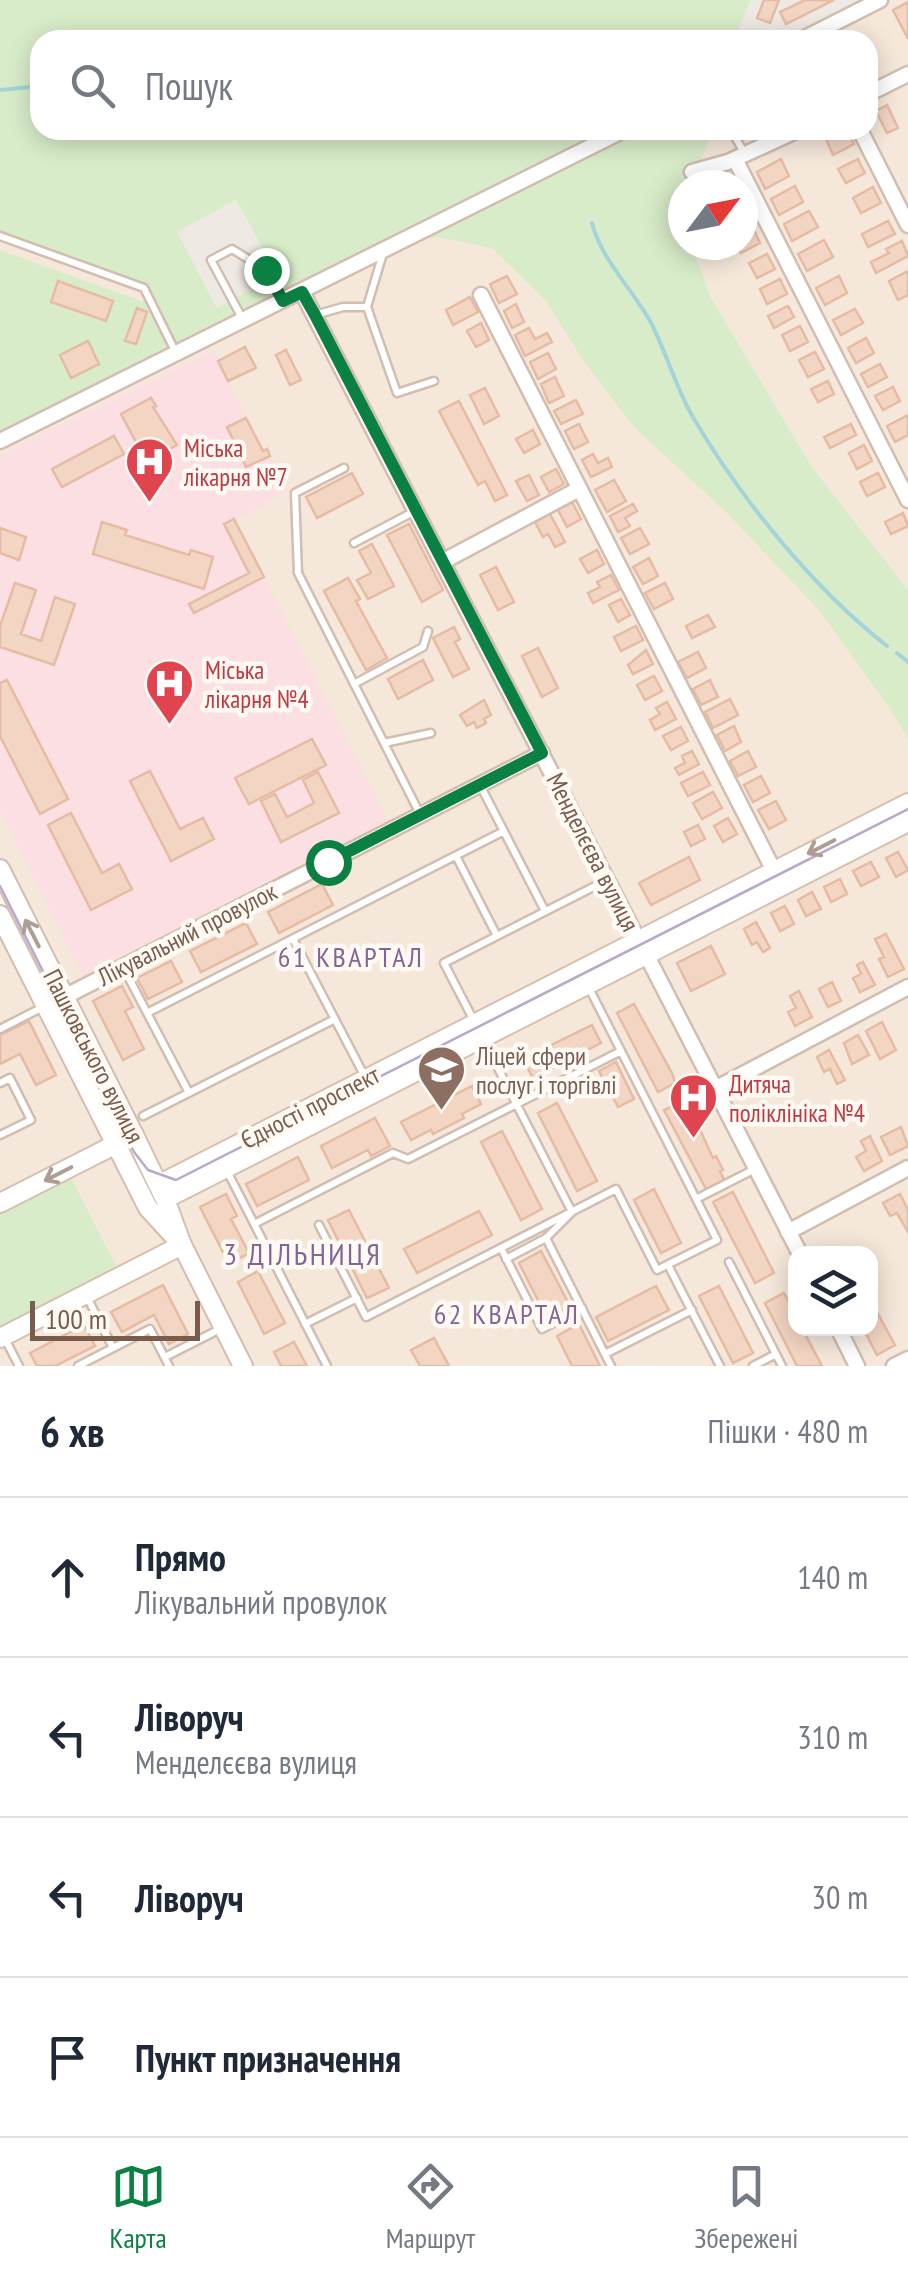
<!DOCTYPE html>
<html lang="uk">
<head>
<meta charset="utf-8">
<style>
	body { margin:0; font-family:"PT Sans Narrow",sans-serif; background:#f6f6f7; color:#1f2937 }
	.controls { position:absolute; right:30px; bottom:30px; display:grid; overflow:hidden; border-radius:20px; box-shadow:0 5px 25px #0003 }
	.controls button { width:90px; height:90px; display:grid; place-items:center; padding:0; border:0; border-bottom:2px solid #e0e1e3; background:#fff; color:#1f2937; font:50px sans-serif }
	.compass { position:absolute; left:668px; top:170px; width:90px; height:90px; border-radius:50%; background:#fff; box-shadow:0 5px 25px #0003; rotate:58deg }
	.scale { position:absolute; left:30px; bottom:25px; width:170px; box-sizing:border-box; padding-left:10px; border:5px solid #7a5c4d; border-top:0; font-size:28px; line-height:35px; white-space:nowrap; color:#7a5c4d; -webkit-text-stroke:8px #fffaf3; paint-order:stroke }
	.stop { position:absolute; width:30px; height:30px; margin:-22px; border:8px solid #0b8043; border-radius:50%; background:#fff }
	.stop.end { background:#0b8043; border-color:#fff; box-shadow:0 2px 10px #0008 }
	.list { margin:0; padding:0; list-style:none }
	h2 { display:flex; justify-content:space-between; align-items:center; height:130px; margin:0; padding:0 40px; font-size:42px }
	h2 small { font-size:32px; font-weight:400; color:#747a83 }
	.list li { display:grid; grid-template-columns:65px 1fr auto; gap:30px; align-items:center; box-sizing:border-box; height:160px; padding:0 40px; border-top:2px solid #e0e1e3 }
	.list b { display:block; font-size:38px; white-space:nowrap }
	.list p { margin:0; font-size:32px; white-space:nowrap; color:#747a83 }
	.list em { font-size:32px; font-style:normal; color:#747a83 }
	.icon { flex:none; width:55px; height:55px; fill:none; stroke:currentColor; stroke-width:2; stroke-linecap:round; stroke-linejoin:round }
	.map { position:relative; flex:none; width:908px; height:1366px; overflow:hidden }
	.search { position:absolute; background:#fff; box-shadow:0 5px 25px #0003; left:30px; right:30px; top:30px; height:110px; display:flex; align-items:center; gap:25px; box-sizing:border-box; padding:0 35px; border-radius:30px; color:#747a83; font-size:38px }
	.sheet { height:770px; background:#fff }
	nav { display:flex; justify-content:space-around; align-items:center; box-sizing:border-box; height:140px; border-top:2px solid #e0e1e3; background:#fff; font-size:28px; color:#747a83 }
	nav a { display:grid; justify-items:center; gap:5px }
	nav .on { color:#0b8043 }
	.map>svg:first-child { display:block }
	.residential { fill:#f5e8da; fill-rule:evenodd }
	.industrial { fill:#efe9e4 }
	.medical { fill:#fbdfe3 }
	.green { fill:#d8ecc9; fill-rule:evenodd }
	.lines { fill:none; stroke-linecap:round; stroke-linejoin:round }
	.stream { stroke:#a5d3da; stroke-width:4 }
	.building { fill:#f3d5c3; stroke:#e6bba3; stroke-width:2.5 }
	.service-casing { stroke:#d1beb0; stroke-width:11 }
	.minor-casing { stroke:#d1beb0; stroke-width:19 }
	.tertiary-casing { stroke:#d1beb0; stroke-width:22 }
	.secondary-casing { stroke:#d6c0b0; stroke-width:22 }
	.service { stroke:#fff; stroke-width:6 }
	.minor { stroke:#fff; stroke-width:14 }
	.tertiary { stroke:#fff; stroke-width:18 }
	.secondary { stroke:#fff; stroke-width:18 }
	.tram { stroke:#b9a8c9; stroke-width:2.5 }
	.oneway { stroke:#af9d94 }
	.route { stroke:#0b8043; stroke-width:12 }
	.labels { text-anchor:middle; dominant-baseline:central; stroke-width:9; stroke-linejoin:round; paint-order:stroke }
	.health-label { font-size:25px; fill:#be3a42; stroke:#fffaf3; text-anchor:start }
	.street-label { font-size:25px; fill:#7a5c4d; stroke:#fffaf3 }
	.education-label { font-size:25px; fill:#785e54; stroke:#fffaf3; text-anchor:start }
	.neighbourhood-label { font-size:28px; letter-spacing:2.5px; fill:#846695; stroke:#fffaf3 }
	.quarter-label { font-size:30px; letter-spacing:2.5px; fill:#846695; stroke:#fffaf3 }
</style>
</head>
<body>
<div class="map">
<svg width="908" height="1366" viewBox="0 0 908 1366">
	<rect width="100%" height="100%" fill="#fdf6ec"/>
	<!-- residential -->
	<path class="residential" d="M 873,0 L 908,0 L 908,798 L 164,1173 L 155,1170 L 0,860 L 0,233 L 145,285 L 177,348 L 615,130 L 868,130 L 868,40 L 794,40 ZM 683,185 L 743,185 L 743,245 L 683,245 Z
		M 908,825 L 908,1366 L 247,1366 L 170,1201 ZM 796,1254 L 870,1254 L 870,1328 L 796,1328 Z
		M 0,926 L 179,1250 L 238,1366 L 0,1366 Z"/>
	<!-- industrial -->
	<path class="industrial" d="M 751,0 L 873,0 L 794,40 L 734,40 Z
		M 236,200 L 278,276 L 217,308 L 176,232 Z"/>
	<!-- medical -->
	<path class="medical" d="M 213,350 L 262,451 L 267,449 L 288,491 L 235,520 L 388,821 L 83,976 L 0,810 L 0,455 Z"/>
	<!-- green -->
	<path class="green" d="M 0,0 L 751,0 L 734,40 L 40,40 L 40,130 L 713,130 L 691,185 L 683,185 L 683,245 L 692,245 L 710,296 L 811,466 L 908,590 L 908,739 L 888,706 L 818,609 L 726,512 L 634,427 L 584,362 L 546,301 L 492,248 L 442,238 L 407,239 L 177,349 L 145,285 L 0,233 ZM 236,200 L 277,275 L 217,308 L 177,232 Z
		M 0,250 L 144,302 L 168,349 L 0,432 Z
		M 70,1175 L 118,1270 L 0,1330 L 0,1211 Z"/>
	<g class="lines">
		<!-- stream -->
		<path class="stream" d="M 0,90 L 40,86
			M 592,223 C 601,259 632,289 650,321 C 667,353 676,389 694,419 C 742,500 813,588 887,646
			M 897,653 L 908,662"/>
	</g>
	<!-- building -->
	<path class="building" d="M 764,0 L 779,0 L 770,23 L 757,18 Z
		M 805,0 L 834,0 L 786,24 L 780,12 Z
		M 908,2 L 908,39 L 893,10 Z
		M 887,105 L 898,128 L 887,133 L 876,111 Z
		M 843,130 L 847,130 L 854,144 L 833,155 L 826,139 Z
		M 781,159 L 789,176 L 765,189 L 757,172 Z
		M 858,159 L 865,173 L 846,183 L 838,169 Z
		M 795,186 L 803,202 L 779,215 L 771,199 Z
		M 873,187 L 881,203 L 861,213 L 853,198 Z
		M 809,211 L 818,227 L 792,241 L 784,224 Z
		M 888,221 L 895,234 L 868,247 L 862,234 Z
		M 754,230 L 760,243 L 741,253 L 737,245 L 743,245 L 743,235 Z
		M 824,240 L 833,257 L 807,271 L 798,254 Z
		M 902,241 L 908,256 L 876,273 L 871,262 L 889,253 L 886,249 Z
		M 767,254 L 775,269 L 757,278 L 749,263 Z
		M 908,271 L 908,295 L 898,300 L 889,281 Z
		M 507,276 L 517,294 L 499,303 L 490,284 Z
		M 839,276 L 847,293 L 825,305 L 816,288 Z
		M 780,279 L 787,294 L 767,304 L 760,289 Z
		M 58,281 L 113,301 L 106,321 L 51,302 Z
		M 470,297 L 478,312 L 453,325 L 446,310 Z
		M 516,304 L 524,322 L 512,328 L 504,311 Z
		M 788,306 L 794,317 L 774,328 L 768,316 Z
		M 137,308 L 147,312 L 136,344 L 125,341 Z
		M 855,309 L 863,323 L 841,335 L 833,320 Z
		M 481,323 L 489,340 L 476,347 L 467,331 Z
		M 800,326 L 808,342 L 790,351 L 782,335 Z
		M 529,328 L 535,339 L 547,333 L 552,342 L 525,356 L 515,335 Z
		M 866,338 L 874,353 L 856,363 L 848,348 Z
		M 88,341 L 99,364 L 71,378 L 60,355 Z
		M 245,347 L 256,368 L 228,381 L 218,361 Z
		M 286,350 L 301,380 L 290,385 L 276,355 Z
		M 815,352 L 824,369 L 808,377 L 799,360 Z
		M 548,353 L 556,369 L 538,379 L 530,362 Z
		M 880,364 L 887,377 L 868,387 L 861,374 Z
		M 555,377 L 564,396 L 549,403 L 541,384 Z
		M 828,381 L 834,394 L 818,402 L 811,389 Z
		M 893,387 L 900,401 L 883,410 L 875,396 Z
		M 485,388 L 499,416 L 484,424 L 470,395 Z
		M 151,398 L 156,406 L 153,407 L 177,445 L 146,461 L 121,414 Z
		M 576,400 L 583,414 L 561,424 L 554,411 Z
		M 459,401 L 507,495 L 495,501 L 485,481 L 478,485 L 439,411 Z
		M 908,415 L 908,435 L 895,442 L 887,426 Z
		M 246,418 L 263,451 L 267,449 L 270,456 L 246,467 L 227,427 Z
		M 579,424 L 588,442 L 574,449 L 565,431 Z
		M 851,424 L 856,435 L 830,448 L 824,437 Z
		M 533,430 L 540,444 L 524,453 L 516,439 Z
		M 114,436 L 124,454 L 62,487 L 52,469 Z
		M 864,445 L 872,461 L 857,469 L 849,453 Z
		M 593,454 L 598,463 L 608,458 L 612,467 L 591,477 L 582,460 Z
		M 556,469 L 564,484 L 549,492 L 541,477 Z
		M 352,473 L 363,494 L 317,518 L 306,497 Z
		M 878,473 L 885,487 L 867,496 L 860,482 Z
		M 529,475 L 539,495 L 527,501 L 516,481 Z
		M 614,480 L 626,501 L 607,512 L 595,490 Z
		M 572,502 L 581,519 L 567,527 L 558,510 Z
		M 633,504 L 637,511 L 625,518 L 630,526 L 618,532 L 610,516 Z
		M 903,513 L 908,526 L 891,534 L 885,522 Z
		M 550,514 L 565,542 L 555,547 L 548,534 L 543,537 L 535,522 Z
		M 234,519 L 264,577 L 194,613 L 189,604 L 249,573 L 224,524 Z
		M 102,522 L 127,530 L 125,535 L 189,555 L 191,550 L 213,557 L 204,589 L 93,554 Z
		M 409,524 L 443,590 L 422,602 L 387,535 Z
		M 0,528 L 26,537 L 19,560 L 0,553 Z
		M 640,528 L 649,544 L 630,554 L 621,538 Z
		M 372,544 L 394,586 L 368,599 L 357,580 L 371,573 L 359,551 Z
		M 597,550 L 604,564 L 588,573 L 580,559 Z
		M 649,558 L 658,576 L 643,584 L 633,567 Z
		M 496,567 L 514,602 L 498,610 L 480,575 Z
		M 611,575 L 619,590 L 593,603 L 588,593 L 600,587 L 597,582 Z
		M 348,578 L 360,599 L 356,601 L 387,658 L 366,670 L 324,591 Z
		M 15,583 L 36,590 L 21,634 L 41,641 L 55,597 L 75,604 L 54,665 L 0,647 L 0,626 Z
		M 665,583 L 673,599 L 654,609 L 645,593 Z
		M 621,599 L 630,615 L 618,622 L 609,605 Z
		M 708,615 L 715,627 L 692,638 L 686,626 Z
		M 636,626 L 643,640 L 621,651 L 614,637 Z
		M 454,627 L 460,639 L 455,642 L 469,669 L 453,677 L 433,638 Z
		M 538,648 L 558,688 L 542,697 L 522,656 Z
		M 646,650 L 653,664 L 633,674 L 628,665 Z
		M 698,652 L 706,668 L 687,678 L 678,662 Z
		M 423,660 L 433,680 L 398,699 L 388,679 Z
		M 654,676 L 662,691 L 645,700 L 637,685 Z
		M 7,680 L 68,799 L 40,814 L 0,736 L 0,683 Z
		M 710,680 L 718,697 L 701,705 L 693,689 Z
		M 730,699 L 738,715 L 713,728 L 705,712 Z
		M 484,700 L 491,715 L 484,719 L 486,723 L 477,728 L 474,722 L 467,726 L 460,715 Z
		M 667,702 L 676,719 L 655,730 L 650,720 L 660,714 L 656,708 Z
		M 734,726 L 741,742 L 725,751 L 717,735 Z
		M 681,727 L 688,741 L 671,750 L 663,736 Z
		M 312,739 L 326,765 L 249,804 L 235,778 Z
		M 692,751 L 699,764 L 679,775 L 675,768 L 685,763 L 682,756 Z
		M 748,751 L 756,767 L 738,776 L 730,761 Z
		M 150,771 L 180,829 L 203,818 L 214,839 L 171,861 L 130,781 Z
		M 318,772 L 339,813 L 281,842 L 261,801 L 275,794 L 287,817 L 314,803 L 303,780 Z
		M 703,772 L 710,785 L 688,796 L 681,783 Z
		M 761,776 L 770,793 L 753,802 L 744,785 Z
		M 713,792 L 722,808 L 702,819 L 693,803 Z
		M 776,801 L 786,820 L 769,829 L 758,810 Z
		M 71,813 L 102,873 L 119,864 L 132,889 L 91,910 L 48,825 Z
		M 728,818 L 737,834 L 723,842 L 714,826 Z
		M 698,825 L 705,839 L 691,846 L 684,832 Z
		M 898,852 L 908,870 L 896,877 L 886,858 Z
		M 689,857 L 700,880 L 651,905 L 639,883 Z
		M 871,862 L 879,877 L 861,886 L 853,871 Z
		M 840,879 L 847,894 L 831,902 L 824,887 Z
		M 322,884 L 333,905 L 279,933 L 268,912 Z
		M 812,892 L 821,909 L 806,916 L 798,900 Z
		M 785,906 L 794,924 L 780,931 L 771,913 Z
		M 756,922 L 770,948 L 763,952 L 757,942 L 752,945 L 744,929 Z
		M 246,923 L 257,944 L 201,972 L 190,951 Z
		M 886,934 L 904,969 L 888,977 L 879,959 L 884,957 L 875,939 Z
		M 711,946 L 725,974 L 691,991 L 677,963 Z
		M 171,961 L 182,982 L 148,999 L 137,978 Z
		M 863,962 L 875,985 L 860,992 L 853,978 L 861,974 L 857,965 Z
		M 832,982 L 841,1001 L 828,1007 L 819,989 Z
		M 122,986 L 133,1007 L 125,1011 L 144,1049 L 123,1060 L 93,1001 Z
		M 799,991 L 812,1017 L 795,1026 L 788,1012 L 796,1008 L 790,996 Z
		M 634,1004 L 672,1073 L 675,1083 L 658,1092 L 617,1013 Z
		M 29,1021 L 56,1075 L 36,1085 L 20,1054 L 0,1064 L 0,1035 Z
		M 882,1022 L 896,1050 L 880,1059 L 866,1031 Z
		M 592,1025 L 601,1043 L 533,1078 L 523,1059 Z
		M 858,1035 L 869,1055 L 852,1064 L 844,1043 Z
		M 829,1050 L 845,1080 L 837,1084 L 830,1069 L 824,1072 L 817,1057 Z
		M 616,1062 L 634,1099 L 618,1107 L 599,1071 Z
		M 472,1086 L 481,1104 L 462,1114 L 464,1118 L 433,1134 L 431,1130 L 411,1140 L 401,1122 Z
		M 683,1101 L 688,1109 L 690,1108 L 713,1158 L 716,1156 L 723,1170 L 720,1171 L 724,1180 L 706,1189 L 664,1110 Z
		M 557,1103 L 597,1181 L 577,1191 L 538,1113 Z
		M 375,1118 L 390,1146 L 371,1156 L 368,1150 L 332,1168 L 321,1146 Z
		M 901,1127 L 908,1146 L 890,1155 L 881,1137 Z
		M 502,1131 L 542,1209 L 521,1220 L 481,1142 Z
		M 870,1136 L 882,1161 L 864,1171 L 856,1157 L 866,1151 L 861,1141 Z
		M 298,1157 L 309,1180 L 257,1206 L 246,1184 Z
		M 654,1189 L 681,1243 L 661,1253 L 634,1200 Z
		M 733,1192 L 774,1273 L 755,1283 L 713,1202 Z
		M 226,1194 L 237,1216 L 231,1219 L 249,1253 L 229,1264 L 200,1207 Z
		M 900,1194 L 908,1210 L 908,1232 L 897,1213 L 890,1216 L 883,1203 Z
		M 349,1210 L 389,1288 L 367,1298 L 328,1220 Z
		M 479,1211 L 492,1235 L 417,1273 L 404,1249 Z
		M 541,1251 L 570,1306 L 547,1318 L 519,1263 Z
		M 258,1271 L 285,1323 L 264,1334 L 238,1282 Z
		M 163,1285 L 188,1334 L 169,1344 L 154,1315 L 122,1332 L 111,1312 Z
		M 656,1286 L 669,1310 L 608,1341 L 596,1317 Z
		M 719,1286 L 753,1353 L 733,1363 L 699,1296 Z
		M 784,1293 L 796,1315 L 796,1328 L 802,1328 L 822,1366 L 797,1366 L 765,1303 Z
		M 872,1303 L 895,1345 L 877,1355 L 863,1328 L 870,1328 Z
		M 579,1324 L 600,1366 L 572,1366 L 557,1336 Z
		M 84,1325 L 95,1346 L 55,1366 L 37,1366 L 30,1353 Z
		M 434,1338 L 449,1366 L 420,1366 L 411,1350 Z
		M 294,1342 L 307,1366 L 281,1366 L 274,1352 Z"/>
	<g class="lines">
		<defs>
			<path id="service" d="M 731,130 L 745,154
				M 0,236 L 144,288 L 176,353
				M 384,250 L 367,307 L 397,393 L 434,381
				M 315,315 L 343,307 L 367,307
				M 243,320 L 211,260 L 232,249 L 266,270 L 283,301
				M 344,468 L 295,493 L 298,573 L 420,814
				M 354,543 L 415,511
				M 354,684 L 423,647 L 428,631
				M 384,743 L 431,733
				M 480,785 L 545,911
				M 456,856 L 497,936
				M 293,939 L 364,1075
				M 123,967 L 189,1093
				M 147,1013 L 504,831
				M 474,1021 L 444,963 L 607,880
				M 0,1029 L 43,1007
				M 484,1041 L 572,1212 L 546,1238 L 506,1259
				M 0,1083 L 10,1078 L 31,1120 L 0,1135
				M 143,1116 L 335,1019
				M 227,1171 L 327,1366
				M 696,1199 L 755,1169
				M 254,1224 L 393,1153 L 408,1159 L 621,1051
				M 319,1225 L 366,1317 L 616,1189 L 657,1270 L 717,1240 L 589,988
				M 546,1238 L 611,1366
				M 501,1248 L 542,1329 L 582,1308
				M 729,1262 L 782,1366
				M 668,1265 L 720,1366
				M 86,1295 L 113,1348
				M 305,1324 L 357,1298
				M 4,1337 L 19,1366
				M 605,1354 L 692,1310
				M 165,1357 L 222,1328
				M 78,1366 L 150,1329 L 169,1366
				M 753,1366 L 776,1354"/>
			<path id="minor" d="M 801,40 L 880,0
				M 868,94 L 908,74
				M 860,130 L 908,225
				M 735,159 L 908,500
				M 692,172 L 728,162 L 798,130
				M 302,292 L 638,940
				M 481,295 L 774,871
				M 0,441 L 624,130
				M 442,562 L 579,489
				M 646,954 L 800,1254
				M 64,997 L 542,753
				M 715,1089 L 908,987
				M 788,1232 L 908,1168
				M 838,1328 L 857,1366
				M 894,1366 L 908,1359"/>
			<path id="tertiary" d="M 0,869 L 134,1135
				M 0,915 L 148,1208 L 182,1245 L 243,1366"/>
			<path id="secondary" d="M 158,1185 L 908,803
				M 165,1199 L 908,822
				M 0,1203 L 134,1135 L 165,1199 L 182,1245 L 0,1338"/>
		</defs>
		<!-- service casing -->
		<use href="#service" class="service-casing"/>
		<!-- minor casing -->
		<use href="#minor" class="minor-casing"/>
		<!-- tertiary casing -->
		<use href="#tertiary" class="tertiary-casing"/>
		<!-- secondary casing -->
		<use href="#secondary" class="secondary-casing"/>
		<!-- service -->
		<use href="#service" class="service"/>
		<!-- minor -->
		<use href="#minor" class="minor"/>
		<!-- tertiary -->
		<use href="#tertiary" class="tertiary"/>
		<!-- secondary -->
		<use href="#secondary" class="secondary"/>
		<!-- tram -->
		<path class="tram" d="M 0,886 L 134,1152 L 148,1170 L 176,1180 L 908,809"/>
	</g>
	<!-- one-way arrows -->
	<defs><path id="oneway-shaft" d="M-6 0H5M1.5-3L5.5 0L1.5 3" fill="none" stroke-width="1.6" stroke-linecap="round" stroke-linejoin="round" transform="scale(2.5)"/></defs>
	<g class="oneway">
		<use href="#oneway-shaft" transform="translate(821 847) rotate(153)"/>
		<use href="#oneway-shaft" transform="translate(32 933) rotate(-117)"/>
		<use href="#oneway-shaft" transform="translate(58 1174) rotate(153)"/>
	</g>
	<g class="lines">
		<!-- route -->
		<path class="route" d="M 266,270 L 283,301 L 302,292 L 315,315 L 542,753 L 328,862"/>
	</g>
	<!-- icons -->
	<defs>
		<symbol id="hospital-pin" viewBox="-11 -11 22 30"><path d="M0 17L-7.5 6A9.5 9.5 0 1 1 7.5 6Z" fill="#e0444e" stroke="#fffaf3"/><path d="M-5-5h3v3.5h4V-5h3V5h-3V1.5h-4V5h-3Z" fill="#fff"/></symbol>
		<symbol id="university-pin" viewBox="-11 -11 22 30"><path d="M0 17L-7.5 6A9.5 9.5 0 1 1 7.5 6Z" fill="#8d6e63" stroke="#fffaf3"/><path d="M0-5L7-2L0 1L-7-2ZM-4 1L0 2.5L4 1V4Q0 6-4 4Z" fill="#fff"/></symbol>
	</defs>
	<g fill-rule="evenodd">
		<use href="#hospital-pin" x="122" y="434" width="55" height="75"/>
		<use href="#hospital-pin" x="142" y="656" width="55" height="75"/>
		<use href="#university-pin" x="414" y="1042" width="55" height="75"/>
		<use href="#hospital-pin" x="666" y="1070" width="55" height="75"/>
	</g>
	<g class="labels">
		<!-- health labels -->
		<g class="health-label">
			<text x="184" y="448">Міська<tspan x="184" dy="29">лікарня №7</tspan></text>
			<text x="205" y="670">Міська<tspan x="205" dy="29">лікарня №4</tspan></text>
			<text x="729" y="1084">Дитяча<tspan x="729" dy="29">поліклініка №4</tspan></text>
		</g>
		<!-- street labels -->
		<g class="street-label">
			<text transform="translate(593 852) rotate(63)">Менделєєва вулиця</text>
			<text transform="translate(187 934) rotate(-27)">Лікувальний провулок</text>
			<text transform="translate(94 1056) rotate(63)">Пашковського вулиця</text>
			<text transform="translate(310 1107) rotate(-27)">Єдності проспект</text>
		</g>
		<!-- education labels -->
		<g class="education-label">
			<text x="476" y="1056">Ліцей сфери<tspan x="476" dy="29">послуг і торгівлі</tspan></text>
		</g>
		<!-- neighbourhood labels -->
		<g class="neighbourhood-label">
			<text x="351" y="956">61 КВАРТАЛ</text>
			<text x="507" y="1313">62 КВАРТАЛ</text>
		</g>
		<!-- quarter labels -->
		<g class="quarter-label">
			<text x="303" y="1253">3 ДІЛЬНИЦЯ</text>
		</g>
	</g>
</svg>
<div class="controls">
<button><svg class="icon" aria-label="layers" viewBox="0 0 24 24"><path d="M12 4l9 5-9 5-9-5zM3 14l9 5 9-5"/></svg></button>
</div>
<svg class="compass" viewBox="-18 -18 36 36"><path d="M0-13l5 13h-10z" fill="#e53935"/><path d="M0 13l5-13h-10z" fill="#747a83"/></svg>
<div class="scale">100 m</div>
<div class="stop" style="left:328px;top:862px"></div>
<div class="stop end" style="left:266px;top:270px"></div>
<div class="search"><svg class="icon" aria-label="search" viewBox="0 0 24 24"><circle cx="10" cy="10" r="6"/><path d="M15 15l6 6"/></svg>Пошук</div>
</div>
<section class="sheet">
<h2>6 хв<small>Пішки · 480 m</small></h2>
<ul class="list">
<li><svg class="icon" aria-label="ahead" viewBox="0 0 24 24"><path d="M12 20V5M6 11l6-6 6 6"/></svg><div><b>Прямо</b><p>Лікувальний провулок</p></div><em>140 m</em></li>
<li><svg class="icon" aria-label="left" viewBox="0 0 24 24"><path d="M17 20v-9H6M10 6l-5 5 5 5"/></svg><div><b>Ліворуч</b><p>Менделєєва вулиця</p></div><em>310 m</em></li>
<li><svg class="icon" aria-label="left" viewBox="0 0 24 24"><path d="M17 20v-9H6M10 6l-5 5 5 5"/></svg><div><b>Ліворуч</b></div><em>30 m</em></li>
<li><svg class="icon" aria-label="arrive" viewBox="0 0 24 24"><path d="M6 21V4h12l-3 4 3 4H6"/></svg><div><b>Пункт призначення</b></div></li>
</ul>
</section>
<nav>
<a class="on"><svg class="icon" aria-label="map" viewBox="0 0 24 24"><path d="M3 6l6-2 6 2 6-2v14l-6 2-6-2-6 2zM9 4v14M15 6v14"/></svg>Карта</a>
<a><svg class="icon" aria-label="directions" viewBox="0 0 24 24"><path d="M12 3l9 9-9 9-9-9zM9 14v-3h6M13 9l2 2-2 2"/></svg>Маршрут</a>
<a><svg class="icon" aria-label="saved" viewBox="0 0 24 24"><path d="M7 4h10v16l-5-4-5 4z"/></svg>Збережені</a>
</nav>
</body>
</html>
